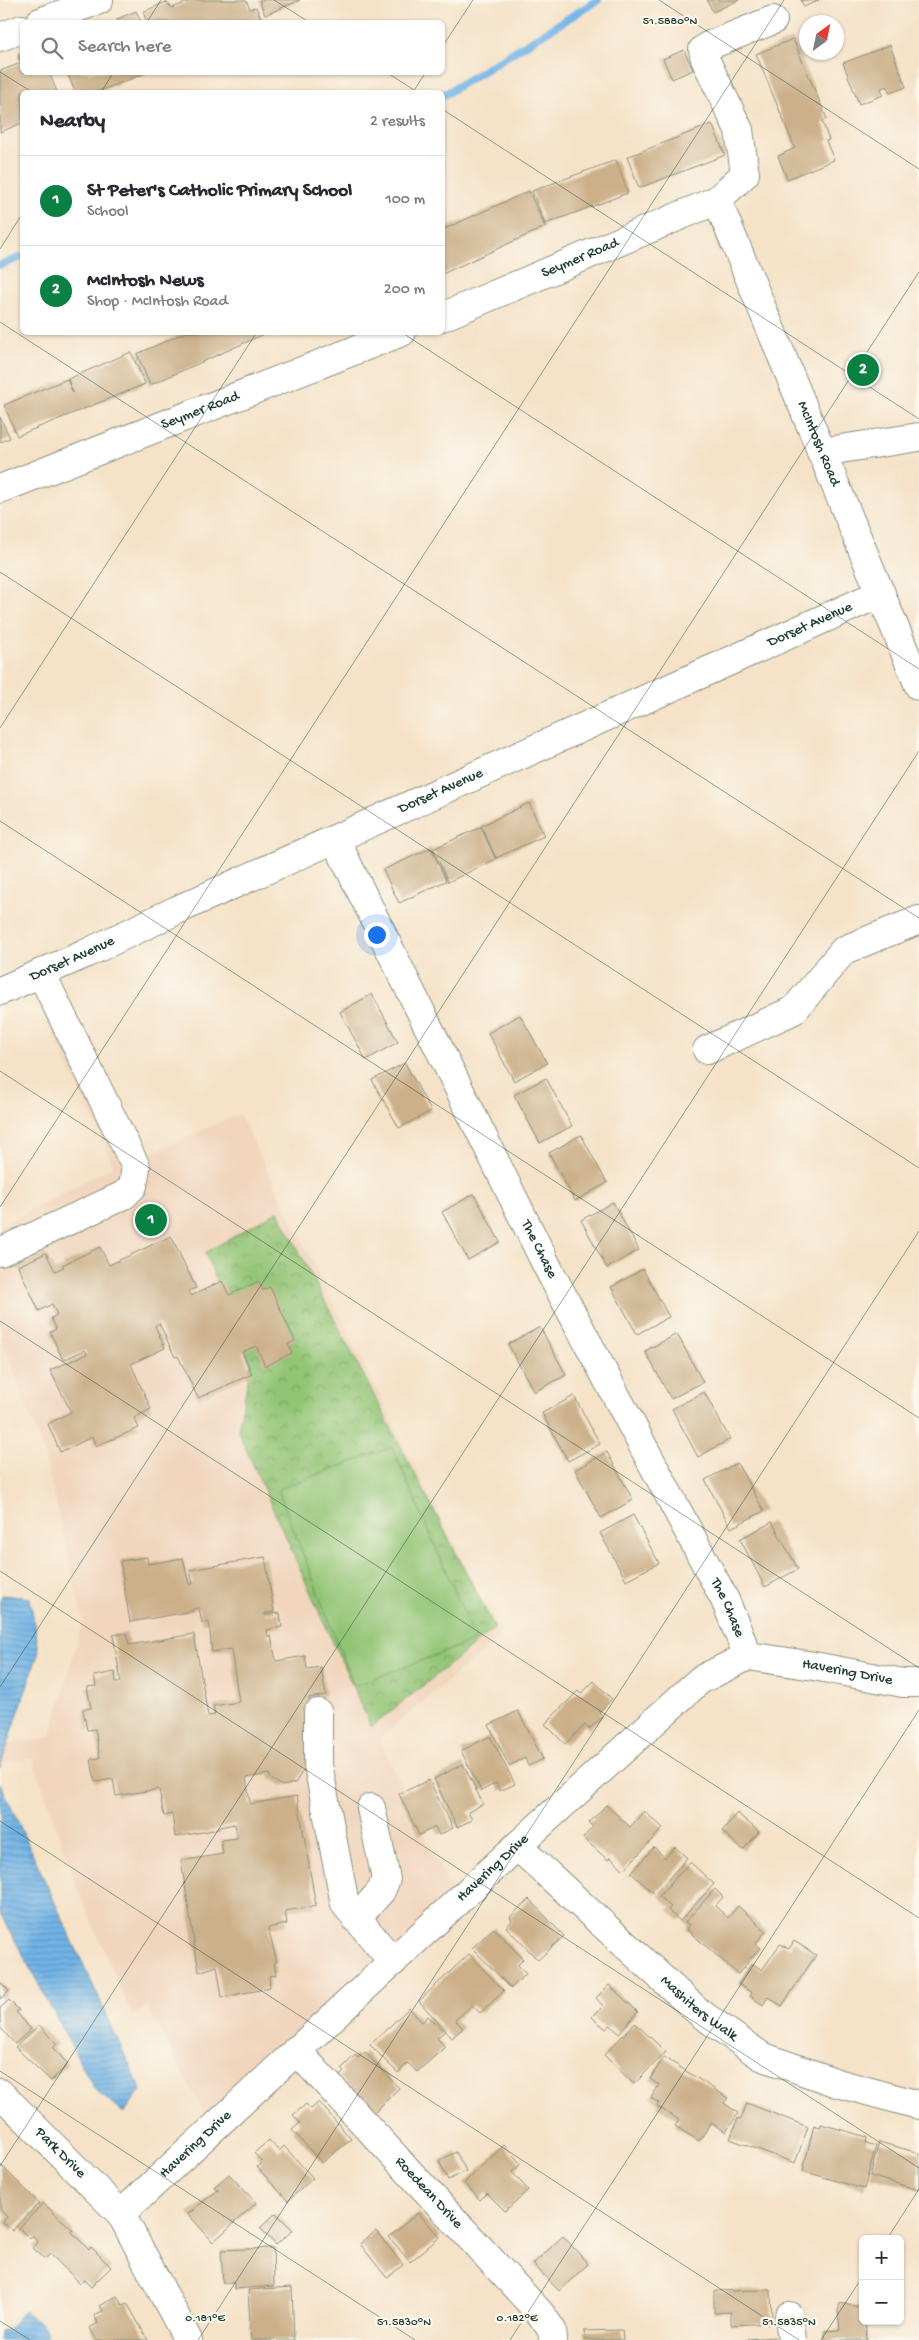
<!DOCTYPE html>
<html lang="en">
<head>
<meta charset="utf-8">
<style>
	body { margin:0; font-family:"Gochi Hand",sans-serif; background:#f7f7f7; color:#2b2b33 }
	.controls { position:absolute; right:15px; bottom:15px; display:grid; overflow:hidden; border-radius:8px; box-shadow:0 1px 4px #0004 }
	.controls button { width:45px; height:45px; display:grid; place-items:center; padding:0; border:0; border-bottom:1px solid #e1e1e2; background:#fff; color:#2b2b33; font:25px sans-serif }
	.compass { position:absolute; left:799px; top:15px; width:45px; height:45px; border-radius:50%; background:#fff; box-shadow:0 1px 4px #0004; rotate:33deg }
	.you { position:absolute; left:376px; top:934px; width:18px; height:18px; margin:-12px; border:4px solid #fff; border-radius:50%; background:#1a73e8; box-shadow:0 0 0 8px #1a73e833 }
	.badge { display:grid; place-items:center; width:32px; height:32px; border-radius:50%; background:#0b8043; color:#fff; font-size:16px; font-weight:700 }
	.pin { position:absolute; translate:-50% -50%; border:2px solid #fff; box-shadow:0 1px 5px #0006 }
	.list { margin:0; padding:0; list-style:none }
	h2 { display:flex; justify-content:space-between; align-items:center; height:65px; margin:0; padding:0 20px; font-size:21px }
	h2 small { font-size:16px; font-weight:400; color:#7c7c81 }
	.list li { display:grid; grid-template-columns:32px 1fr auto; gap:15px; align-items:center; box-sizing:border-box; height:90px; padding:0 20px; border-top:1px solid #e1e1e2 }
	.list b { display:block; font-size:19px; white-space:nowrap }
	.list p { margin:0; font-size:16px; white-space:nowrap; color:#7c7c81 }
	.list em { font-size:16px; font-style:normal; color:#7c7c81 }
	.icon { flex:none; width:28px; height:28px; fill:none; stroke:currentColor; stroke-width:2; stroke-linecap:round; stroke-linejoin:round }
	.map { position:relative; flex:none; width:919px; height:2340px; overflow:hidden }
	.search { position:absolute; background:#fff; box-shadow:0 1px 4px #0004; left:20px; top:20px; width:425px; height:55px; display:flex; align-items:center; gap:12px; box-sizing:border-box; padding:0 18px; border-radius:8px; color:#7c7c81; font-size:19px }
	.panel { position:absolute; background:#fff; box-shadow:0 1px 4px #0004; left:20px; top:90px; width:425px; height:245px; border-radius:8px }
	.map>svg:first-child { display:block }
	.built { fill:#f1d5bd }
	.park { fill:url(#park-crowns); stroke:#588054 }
	.pitch { fill:#92c474; stroke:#588054 }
	.water { fill:url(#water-rules); stroke:#48788d }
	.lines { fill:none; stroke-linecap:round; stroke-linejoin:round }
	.stream { stroke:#71b3e6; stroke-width:8 }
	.building { fill:#ccb08a }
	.minor-casing { stroke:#8a907e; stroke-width:30 }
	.minor { stroke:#fff; stroke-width:28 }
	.ticks { fill:none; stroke:#1f3d34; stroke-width:1; stroke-opacity:0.45 }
	.labels { text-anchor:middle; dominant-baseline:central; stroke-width:4.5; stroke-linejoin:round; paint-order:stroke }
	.street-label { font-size:15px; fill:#1f3d34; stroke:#fbf7ec }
	.ticks-label { font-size:12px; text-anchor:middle; fill:#1f3d34; stroke:#fbf7ec; stroke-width:4.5; stroke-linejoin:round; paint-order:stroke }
</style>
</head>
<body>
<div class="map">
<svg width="919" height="2340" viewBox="0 0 919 2340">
	<defs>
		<pattern id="park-crowns" width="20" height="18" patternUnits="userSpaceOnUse" patternTransform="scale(1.25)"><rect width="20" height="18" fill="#92c474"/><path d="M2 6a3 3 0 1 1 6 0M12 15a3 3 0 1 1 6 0" fill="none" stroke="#77a060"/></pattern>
		<pattern id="water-rules" width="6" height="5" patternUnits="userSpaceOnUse" patternTransform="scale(1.25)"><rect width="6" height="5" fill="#71b3e6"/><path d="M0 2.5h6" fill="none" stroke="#5c93bb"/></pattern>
	</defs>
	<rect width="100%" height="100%" fill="#fbf7ec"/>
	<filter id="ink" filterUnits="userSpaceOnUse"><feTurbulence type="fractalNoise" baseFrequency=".02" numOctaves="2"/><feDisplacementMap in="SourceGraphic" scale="10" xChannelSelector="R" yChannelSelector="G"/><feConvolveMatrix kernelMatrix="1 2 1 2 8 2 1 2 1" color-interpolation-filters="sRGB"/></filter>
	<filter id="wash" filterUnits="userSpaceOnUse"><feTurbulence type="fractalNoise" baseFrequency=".0096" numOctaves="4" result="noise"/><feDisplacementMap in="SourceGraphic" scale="20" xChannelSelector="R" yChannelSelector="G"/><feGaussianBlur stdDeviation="1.12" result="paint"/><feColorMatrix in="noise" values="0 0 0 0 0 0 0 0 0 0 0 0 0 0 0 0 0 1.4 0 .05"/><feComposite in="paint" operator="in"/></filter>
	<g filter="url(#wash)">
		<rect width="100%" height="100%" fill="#f5e2c8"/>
		<!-- built -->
		<path class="built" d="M 67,992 L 142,1157 L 239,1114 L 500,1637 L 379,1739 L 457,1903 L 212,2128 L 146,2005 L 133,2017 L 79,1892 L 33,1759 L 0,1763 L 0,1745 L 34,1741 L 51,1736 L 83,1620 L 45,1457 L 0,1332 L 0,1226 L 114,1166 L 40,1005 Z"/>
		<!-- park -->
		<path class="park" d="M 278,1211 L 495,1628 L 371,1727 L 238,1431 L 251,1364 L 205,1253 Z"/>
		<!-- pitch -->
		<path class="pitch" d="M 392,1447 L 476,1640 L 354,1686 L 278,1489 Z"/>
		<!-- water -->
		<path class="water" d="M 2,1595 L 30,1598 L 39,1651 L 0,1768 L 0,1601 Z
			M 0,1783 L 141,2090 L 124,2113 L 95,2090 L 0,1912 Z
			M 25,2311 C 34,2321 50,2324 46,2340 L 0,2340 L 0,2331 C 14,2330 15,2317 25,2311 Z"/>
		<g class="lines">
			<!-- stream -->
			<path class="stream" d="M 442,96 L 598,0
				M 0,265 L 22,257"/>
		</g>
		<g id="blocks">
			<!-- building -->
			<path class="building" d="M 193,0 L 246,0 L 250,9 L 256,7 L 263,22 L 147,22 L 143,12 L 166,2 L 172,8 Z
				M 259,0 L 300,0 L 265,15 Z
				M 707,0 L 739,0 L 713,12 Z
				M 801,0 L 819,0 L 804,7 Z
				M 136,11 L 141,22 L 118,22 L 117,19 Z
				M 793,39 L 827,119 L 822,121 L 829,140 L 826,141 L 834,160 L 787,179 L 778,156 L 795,148 L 756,54 Z
				M 890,45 L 906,87 L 890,93 L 887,86 L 881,88 L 883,95 L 859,104 L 843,63 Z
				M 684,50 L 693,70 L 672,79 L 663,59 Z
				M 22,53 L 22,72 L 49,72 L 57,92 L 22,92 L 22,123 L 0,132 L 0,71 L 21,63 L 18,55 Z
				M 67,72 L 146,72 L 146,73 L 97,92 L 75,92 Z
				M 712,124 L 725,155 L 639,188 L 627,157 Z
				M 616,160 L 628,193 L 545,224 L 532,191 Z
				M 529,191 L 545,227 L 442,274 L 442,230 Z
				M 186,332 L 269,332 L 150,385 L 137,354 Z
				M 131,352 L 145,384 L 17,436 L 4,405 L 67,379 L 73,393 L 68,379 Z
				M 0,417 L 10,438 L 0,442 Z
				M 529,803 L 544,836 L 496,858 L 481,826 Z
				M 481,827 L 496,859 L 448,882 L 433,849 Z
				M 431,848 L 446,881 L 399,903 L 383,870 Z
				M 372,994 L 398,1042 L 366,1060 L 340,1012 Z
				M 520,1015 L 547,1063 L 514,1081 L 488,1033 Z
				M 405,1063 L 431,1111 L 399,1128 L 372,1080 Z
				M 546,1078 L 572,1126 L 540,1143 L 514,1095 Z
				M 581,1135 L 607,1183 L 575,1201 L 549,1153 Z
				M 474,1194 L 500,1242 L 468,1260 L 442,1212 Z
				M 613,1202 L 639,1250 L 607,1268 L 581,1220 Z
				M 171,1236 L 196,1288 L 188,1291 L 191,1296 L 222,1281 L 229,1295 L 259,1281 L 263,1290 L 270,1287 L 295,1341 L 288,1344 L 292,1353 L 265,1366 L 256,1346 L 242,1352 L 252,1374 L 198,1398 L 178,1356 L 175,1357 L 159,1323 L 155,1326 L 165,1348 L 131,1364 L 151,1409 L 134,1418 L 139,1428 L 96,1446 L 92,1437 L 60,1452 L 48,1424 L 71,1412 L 50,1370 L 87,1354 L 85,1350 L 63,1360 L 50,1332 L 56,1329 L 51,1318 L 57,1315 L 52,1304 L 39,1311 L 18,1266 L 46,1253 L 55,1271 L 64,1267 L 62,1265 L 100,1247 L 109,1265 Z
				M 643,1269 L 669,1317 L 637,1334 L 611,1287 Z
				M 540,1327 L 566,1375 L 534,1392 L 508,1344 Z
				M 677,1334 L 703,1382 L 671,1399 L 645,1351 Z
				M 704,1392 L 730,1439 L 698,1457 L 672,1409 Z
				M 574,1396 L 600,1444 L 568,1461 L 542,1413 Z
				M 607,1452 L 633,1500 L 601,1518 L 575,1470 Z
				M 737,1463 L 764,1511 L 731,1528 L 705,1480 Z
				M 633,1515 L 659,1563 L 626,1580 L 600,1533 Z
				M 772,1522 L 798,1569 L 765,1587 L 740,1539 Z
				M 147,1557 L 148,1564 L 183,1558 L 189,1584 L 193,1584 L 190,1570 L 265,1557 L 274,1612 L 265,1613 L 265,1615 L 280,1613 L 282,1627 L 267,1630 L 268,1637 L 271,1636 L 276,1661 L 305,1656 L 307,1669 L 321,1667 L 326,1695 L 309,1698 L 316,1751 L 295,1783 L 282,1786 L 270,1778 L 269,1774 L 246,1778 L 250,1804 L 297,1796 L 316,1906 L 285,1911 L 287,1924 L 268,1928 L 277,1962 L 274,1962 L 276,1975 L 269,1976 L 270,1987 L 260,1989 L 260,1990 L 222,1997 L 217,1966 L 199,1972 L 181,1861 L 223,1854 L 221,1840 L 237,1838 L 235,1824 L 219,1827 L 219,1829 L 175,1837 L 172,1814 L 164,1816 L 159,1789 L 116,1796 L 113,1779 L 95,1782 L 91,1759 L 100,1758 L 95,1729 L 87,1730 L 83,1709 L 91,1708 L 87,1687 L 96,1686 L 94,1676 L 115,1672 L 116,1682 L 121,1682 L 113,1635 L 127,1633 L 129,1645 L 194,1634 L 208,1716 L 215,1715 L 213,1706 L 239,1702 L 231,1649 L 212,1652 L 209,1622 L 202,1623 L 199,1608 L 193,1609 L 193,1611 L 130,1622 L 120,1561 Z
				M 594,1681 L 612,1699 L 599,1712 L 603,1716 L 589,1729 L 585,1725 L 565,1744 L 545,1724 L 578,1691 L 581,1694 Z
				M 518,1711 L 543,1759 L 528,1766 L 525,1758 L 509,1766 L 489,1725 Z
				M 490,1736 L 515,1784 L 500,1791 L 496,1783 L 481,1791 L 461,1751 Z
				M 463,1764 L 483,1804 L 468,1812 L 472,1820 L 457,1827 L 434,1779 Z
				M 429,1780 L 453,1828 L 439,1835 L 435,1827 L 419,1835 L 399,1794 Z
				M 606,1805 L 630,1827 L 644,1811 L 663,1828 L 624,1870 L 610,1857 L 608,1860 L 583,1838 L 593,1827 L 589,1823 Z
				M 737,1813 L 759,1832 L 743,1850 L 722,1831 Z
				M 654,1847 L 665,1858 L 675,1847 L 687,1858 L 655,1894 L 631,1873 Z
				M 690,1862 L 714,1884 L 680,1921 L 668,1910 L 671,1907 L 659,1896 Z
				M 715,1889 L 723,1897 L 715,1906 L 728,1918 L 738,1906 L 766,1931 L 755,1944 L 760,1948 L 738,1974 L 686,1929 L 689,1925 L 685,1922 Z
				M 529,1899 L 564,1936 L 538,1960 L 506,1927 L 512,1921 L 510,1917 Z
				M 494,1928 L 523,1959 L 518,1965 L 526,1974 L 511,1988 L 472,1948 Z
				M 794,1941 L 816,1955 L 782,2006 L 768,1997 L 763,2005 L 750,1996 L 752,1993 L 738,1984 L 752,1963 L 762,1970 L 780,1944 L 789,1949 Z
				M 469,1954 L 504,1991 L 480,2013 L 472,2005 L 455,2020 L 463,2028 L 452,2038 L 419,2001 Z
				M 0,1982 L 9,1991 L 0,1999 Z
				M 609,1985 L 638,2012 L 619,2033 L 610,2025 L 606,2029 L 592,2017 L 603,2006 L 596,1998 Z
				M 9,2000 L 19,2010 L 16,2012 L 31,2029 L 15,2044 L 0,2027 L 0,2008 Z
				M 409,2008 L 422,2022 L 428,2016 L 444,2032 L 437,2038 L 445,2047 L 417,2072 L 408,2063 L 398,2073 L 370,2045 Z
				M 635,2023 L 666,2052 L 634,2084 L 604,2055 Z
				M 39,2025 L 57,2044 L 53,2048 L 68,2064 L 51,2081 L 15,2047 Z
				M 365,2052 L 399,2088 L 374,2113 L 339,2077 L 344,2072 L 341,2069 L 355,2055 L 358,2058 Z
				M 664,2057 L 728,2098 L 724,2103 L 738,2113 L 726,2132 L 711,2123 L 699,2141 L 675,2126 L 679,2120 L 657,2106 L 659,2103 L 651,2098 L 659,2085 L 650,2079 Z
				M 319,2102 L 351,2139 L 322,2163 L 292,2130 L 300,2123 L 293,2115 L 306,2104 L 311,2109 Z
				M 747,2103 L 808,2127 L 795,2163 L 730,2139 L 738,2118 L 741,2119 Z
				M 821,2124 L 867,2137 L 866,2143 L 876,2146 L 864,2189 L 803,2171 L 814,2125 L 820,2127 Z
				M 269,2140 L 279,2151 L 284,2146 L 313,2178 L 288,2201 L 257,2167 L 262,2162 L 254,2153 Z
				M 879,2142 L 919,2153 L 919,2190 L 870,2176 Z
				M 504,2145 L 521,2164 L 512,2172 L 528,2190 L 505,2211 L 487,2193 L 480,2200 L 464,2183 Z
				M 456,2152 L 466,2171 L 448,2180 L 439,2161 Z
				M 0,2164 L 39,2203 L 12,2231 L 3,2222 L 7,2217 L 0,2209 Z
				M 229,2174 L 256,2203 L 213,2242 L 188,2214 L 218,2190 L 214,2187 Z
				M 43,2203 L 73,2230 L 72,2232 L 89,2250 L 91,2247 L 111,2267 L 91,2287 L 84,2280 L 80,2283 L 50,2254 L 45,2259 L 33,2248 L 38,2242 L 32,2236 L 30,2239 L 19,2228 Z
				M 276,2213 L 293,2230 L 276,2245 L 260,2228 Z
				M 418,2213 L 440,2237 L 410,2262 L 389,2237 Z
				M 376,2231 L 403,2265 L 387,2278 L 360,2244 Z
				M 563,2236 L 588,2264 L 559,2291 L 533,2264 Z
				M 273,2248 L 274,2286 L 234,2289 L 234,2283 L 223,2283 L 221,2250 Z
				M 292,2287 L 294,2340 L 251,2340 L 248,2290 Z
				M 771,2290 L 772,2323 L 731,2325 L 731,2312 L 714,2313 L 714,2291 Z
				M 117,2296 L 122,2305 L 127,2303 L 148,2340 L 97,2340 L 90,2328 L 98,2323 L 94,2315 L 103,2311 L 100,2306 Z
				M 840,2303 L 863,2308 L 863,2321 L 865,2321 L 867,2340 L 825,2340 L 825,2331 L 840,2330 L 838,2311 Z
				M 622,2330 L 623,2340 L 585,2340 L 584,2331 Z
				M 774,2337 L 774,2340 L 748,2340 L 748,2339 Z"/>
		</g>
	</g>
	<g filter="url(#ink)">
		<use href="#blocks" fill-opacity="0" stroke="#8a907e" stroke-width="1"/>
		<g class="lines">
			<defs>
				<g id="minor">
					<path d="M 40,22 L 99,0"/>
					<path d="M 0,37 L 22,29"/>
					<path id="s1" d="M 717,200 L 919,686"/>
					<path id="s2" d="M 442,317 L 717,200 L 745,174 L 739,130 L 705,59 L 703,50 L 708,46 L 773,20"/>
					<path d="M 821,452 L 919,437"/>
					<path id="s3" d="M 0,489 L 402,332"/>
					<path id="s4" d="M 336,841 L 549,1270 L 725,1600 L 748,1656"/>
					<path id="s5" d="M 0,991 L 85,954 L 177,910 L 881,593"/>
					<path d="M 707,1050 L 794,1010 L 844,950 L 919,920"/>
					<path d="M 0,1252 L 124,1195 L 133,1186 L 136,1167 L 41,973"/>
					<path d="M 318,1713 L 318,1765 L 345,1904 L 393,1962"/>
					<path id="s6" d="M 517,1846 L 700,2013 L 761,2056 L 837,2083 L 919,2105"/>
					<path d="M 356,1919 L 381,1891 L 386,1879 L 371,1808"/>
					<path id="s7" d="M 296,2050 L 540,2313 L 552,2330 L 553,2340"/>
					<path id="s8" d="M 0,2093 L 121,2214 L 188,2340"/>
					<path id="s9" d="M 121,2214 L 517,1846 L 700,1680 L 748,1656 L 814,1666 L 903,1683 L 919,1683"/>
					<path d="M 789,2316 L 792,2340"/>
				</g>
			</defs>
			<!-- minor casing -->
			<use href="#minor" class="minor-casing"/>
			<!-- minor -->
			<use href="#minor" class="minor"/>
		</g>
	</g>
	<!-- ticks -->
	<path class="ticks" d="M 274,0 L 309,22M 659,0 L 919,169M 147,22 L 161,0M 442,47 L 473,0M 0,72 L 32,92M 386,72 L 417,92M 101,92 L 114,72M 413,92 L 426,72M 442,109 L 919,419M 0,249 L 22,214M 0,322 L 919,918M 401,332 L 919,669M 0,572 L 919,1168M 0,728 L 257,332M 0,821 L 919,1418M 0,1071 L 919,1668M 0,1207 L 784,0M 0,1321 L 919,1918M 0,1571 L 919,2168M 0,1687 L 919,272M 0,1821 L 799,2340M 0,2071 L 415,2340M 0,2166 L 919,751M 887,2239 L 919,2189M 0,2321 L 30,2340M 198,2340 L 919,1231M 510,2340 L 919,1710M 821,2340 L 863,2276"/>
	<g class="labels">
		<!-- street labels -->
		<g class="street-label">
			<text stroke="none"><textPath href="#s2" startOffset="150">Seymer Road</textPath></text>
			<text stroke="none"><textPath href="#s3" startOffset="215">Seymer Road</textPath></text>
			<text stroke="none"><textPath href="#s1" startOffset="264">McIntosh Road</textPath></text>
			<text stroke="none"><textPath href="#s5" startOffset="889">Dorset Avenue</textPath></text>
			<text stroke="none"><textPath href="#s5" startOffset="484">Dorset Avenue</textPath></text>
			<text stroke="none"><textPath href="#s5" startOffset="79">Dorset Avenue</textPath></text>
			<text stroke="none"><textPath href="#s4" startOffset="456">The Chase</textPath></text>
			<text stroke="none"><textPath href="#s4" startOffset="861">The Chase</textPath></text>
			<text stroke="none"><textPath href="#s9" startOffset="942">Havering Drive</textPath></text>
			<text stroke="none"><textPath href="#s9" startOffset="508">Havering Drive</textPath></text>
			<text stroke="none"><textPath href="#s6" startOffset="244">Mashiters Walk</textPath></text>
			<text stroke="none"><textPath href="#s9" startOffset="102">Havering Drive</textPath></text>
			<text stroke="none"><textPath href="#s8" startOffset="85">Park Drive</textPath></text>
			<text stroke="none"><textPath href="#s7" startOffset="195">Roedean Drive</textPath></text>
		</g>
	</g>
	<g class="ticks-label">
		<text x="670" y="24">51.5880°N</text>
		<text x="205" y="2321">0.181°E</text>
		<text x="517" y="2321">0.182°E</text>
		<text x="404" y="2325">51.5830°N</text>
		<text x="789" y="2325">51.5835°N</text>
	</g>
</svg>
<div class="controls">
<button>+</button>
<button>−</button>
</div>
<svg class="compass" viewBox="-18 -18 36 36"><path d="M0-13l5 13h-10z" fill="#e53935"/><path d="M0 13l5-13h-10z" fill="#7c7c81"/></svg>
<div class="you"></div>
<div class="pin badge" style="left:151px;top:1220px">1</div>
<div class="pin badge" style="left:863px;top:370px">2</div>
<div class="search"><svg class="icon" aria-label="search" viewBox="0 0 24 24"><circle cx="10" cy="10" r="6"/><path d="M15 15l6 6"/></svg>Search here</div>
<section class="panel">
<h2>Nearby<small>2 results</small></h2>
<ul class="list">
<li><span class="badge">1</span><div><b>St Peter's Catholic Primary School</b><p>School</p></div><em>100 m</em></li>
<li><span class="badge">2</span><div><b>McIntosh News</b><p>Shop · McIntosh Road</p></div><em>200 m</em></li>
</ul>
</section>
</div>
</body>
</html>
